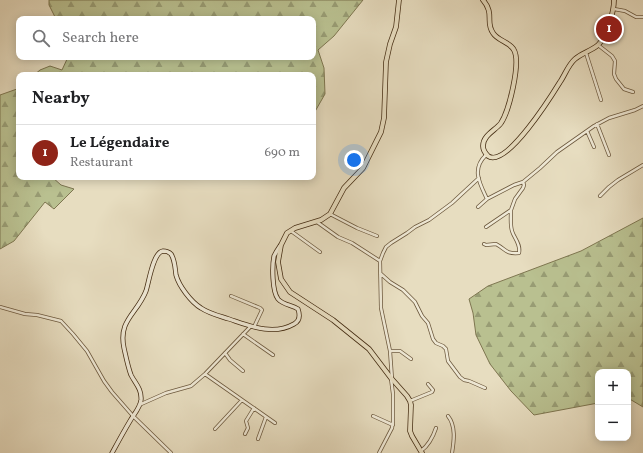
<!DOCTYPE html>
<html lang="en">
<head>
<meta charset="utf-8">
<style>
	body { margin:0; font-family:Vollkorn,serif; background:#f6f6f6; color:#202124 }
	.controls { position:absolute; right:12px; bottom:12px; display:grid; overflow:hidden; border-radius:8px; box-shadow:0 2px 10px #0003 }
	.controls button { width:36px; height:36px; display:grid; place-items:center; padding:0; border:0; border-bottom:1px solid #e0e0e0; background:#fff; color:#202124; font:20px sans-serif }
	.you { position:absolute; left:354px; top:160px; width:14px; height:14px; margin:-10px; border:3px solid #fff; border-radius:50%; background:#1a73e8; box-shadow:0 0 0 6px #1a73e833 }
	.badge { display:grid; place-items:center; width:26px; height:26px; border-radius:50%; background:#8f2418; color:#fff; font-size:13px; font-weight:700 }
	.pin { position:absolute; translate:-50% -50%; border:2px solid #fff; box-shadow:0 1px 4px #0006 }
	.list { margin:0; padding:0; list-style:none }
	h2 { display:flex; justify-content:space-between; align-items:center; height:52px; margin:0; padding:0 16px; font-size:17px }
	h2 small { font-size:13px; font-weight:400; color:#757577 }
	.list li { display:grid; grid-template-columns:26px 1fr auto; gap:12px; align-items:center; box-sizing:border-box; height:56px; padding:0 16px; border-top:1px solid #e0e0e0 }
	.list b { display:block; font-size:15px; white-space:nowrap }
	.list p { margin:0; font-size:13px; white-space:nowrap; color:#757577 }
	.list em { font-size:13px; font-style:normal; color:#757577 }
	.icon { flex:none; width:22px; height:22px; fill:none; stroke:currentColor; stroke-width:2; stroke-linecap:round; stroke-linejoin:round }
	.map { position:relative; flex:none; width:643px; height:453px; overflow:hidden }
	.search { position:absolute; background:#fff; box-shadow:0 2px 10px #0003; left:16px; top:16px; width:300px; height:44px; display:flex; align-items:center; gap:10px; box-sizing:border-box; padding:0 14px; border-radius:8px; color:#757577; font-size:15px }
	.panel { position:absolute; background:#fff; box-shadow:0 2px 10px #0003; left:16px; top:72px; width:300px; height:108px; border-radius:8px }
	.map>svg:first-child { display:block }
	.forest { fill:url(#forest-firs); stroke:#7e7650 }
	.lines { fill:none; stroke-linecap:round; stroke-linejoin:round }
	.minor-casing { stroke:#6c583d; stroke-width:4 }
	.secondary-casing { stroke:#432b11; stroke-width:5 }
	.primary-casing { stroke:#432b11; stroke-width:5.5 }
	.minor { stroke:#efe9d6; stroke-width:2.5 }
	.secondary { stroke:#efe9d6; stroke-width:3.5 }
	.primary { stroke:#e7ddc0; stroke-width:4 }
</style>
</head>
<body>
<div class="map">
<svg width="643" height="453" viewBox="0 0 643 453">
	<defs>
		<pattern id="forest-firs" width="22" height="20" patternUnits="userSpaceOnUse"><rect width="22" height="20" fill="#b9c090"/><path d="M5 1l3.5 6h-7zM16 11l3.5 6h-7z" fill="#989c74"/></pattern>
	</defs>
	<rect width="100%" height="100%" fill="#e7ddc0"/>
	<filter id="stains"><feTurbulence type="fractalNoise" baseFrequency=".005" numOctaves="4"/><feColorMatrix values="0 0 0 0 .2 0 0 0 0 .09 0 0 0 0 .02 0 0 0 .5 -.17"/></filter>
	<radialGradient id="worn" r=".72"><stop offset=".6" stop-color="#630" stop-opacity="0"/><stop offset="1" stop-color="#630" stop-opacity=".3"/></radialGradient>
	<!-- forest -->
	<path class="forest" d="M 49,0 L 363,0 L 334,36 L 318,50 L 324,68 L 325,94 L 313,115 L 313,75 L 34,75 L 40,70 L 50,66 L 62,70 L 68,57 L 313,57 L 313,19 L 56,19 L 49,5 Z
		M 19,88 L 19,177 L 52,177 L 61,185 L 74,189 L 54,209 L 45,202 L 14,241 L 0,249 L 0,95 L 17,89 Z
		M 643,218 L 643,407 L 628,398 L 628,372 L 598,372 L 598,403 L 534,415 L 511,391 L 490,364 L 476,335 L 473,313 L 469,299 L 488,286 L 581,251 Z"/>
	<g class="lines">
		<defs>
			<path id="minor" d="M 614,9 L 625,11 L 636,17 L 643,17
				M 598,45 L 612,56 L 615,61 L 614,74 L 616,79 L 624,89 L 633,92
				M 586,53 L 601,100
				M 597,124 L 609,155
				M 587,131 L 594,147
				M 486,155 C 471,169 480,184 487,199
				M 600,196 L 609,187 L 618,180 L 643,165
				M 478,207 L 487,199 L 514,185 L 523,182 L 540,168 L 557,152 L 594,126 L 609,118 L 635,110 L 643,106
				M 330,214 L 357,228 L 377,236
				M 317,222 L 338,237 L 352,243 L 380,261
				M 486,227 L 511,210 L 515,199 L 523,188 L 524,185 L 523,182
				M 291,231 L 320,252
				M 484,244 L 486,245 L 496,244 C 507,250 505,254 519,253 C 521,244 514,238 512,231 C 510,224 511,217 511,210
				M 381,274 L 390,282 L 403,290 L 415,302 L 422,316 L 428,323 L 433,339 L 436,343 L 443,346 L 446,349 L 448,361 L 460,377 L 464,380 L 469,381 L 485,388
				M 231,296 L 260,308 L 262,310 L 254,327
				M 0,307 L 25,314 L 37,315 L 61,321 L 73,334 L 87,351 L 104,381 L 112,392 L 133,416 L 171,453
				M 243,334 L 273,355
				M 390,351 L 400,351 L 411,359
				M 225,353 L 230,360 L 243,371
				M 205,374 L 275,423
				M 392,379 L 390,351 L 381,308 L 380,261 L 383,253 L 386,247 L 391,243 L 407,233 L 415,227 L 429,220 L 452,203 L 479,178
				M 410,401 L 432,392 L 433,390 L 428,384
				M 139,405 L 166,393 L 191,386 L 205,374 L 251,326
				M 373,416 L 393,425
				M 448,416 C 456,426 454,441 452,453
				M 215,429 L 242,400
				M 245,434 L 248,428 L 246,421 L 254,408
				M 258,439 L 266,417
				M 421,451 C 429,445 433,437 436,428
				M 379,453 L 392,428 L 393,422 L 393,394 L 391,379"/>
			<path id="secondary" d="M 112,453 C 118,442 124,431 130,421 C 134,414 140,408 141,400 C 142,389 135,383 131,375 C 128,367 126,357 124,348 C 118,320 137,314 146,291 C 149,282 153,252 163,251 C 166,251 169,252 171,254 C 175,260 175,268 176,275 C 179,286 191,302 201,308 C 210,314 220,316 229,319 C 250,326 273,336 294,324 C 300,321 300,315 298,309 C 292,305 283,305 278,299 C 272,291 272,266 274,256 C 276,252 278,249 280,246"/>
			<path id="primary" d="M 399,0 L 396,27 L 390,44 L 386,62 L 384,118 L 381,132 L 363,168 L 344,188 L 330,214 L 321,220 L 295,228 L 287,233 L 281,245 L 278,262 L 281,279 L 290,292 L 333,320 L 369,349 L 391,378 L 407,396 L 410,401 L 411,405 L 410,431 L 412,436 L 422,453
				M 483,0 C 495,14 485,22 493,33 C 498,41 510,42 514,50 C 521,63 509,111 501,123 C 496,130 483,135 483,146 C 483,150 485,153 488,156 C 506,169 552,95 560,82 C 565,75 568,65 575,59 C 582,53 591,51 598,45 C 607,37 614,11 614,0"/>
		</defs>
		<!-- minor casing -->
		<use href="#minor" class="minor-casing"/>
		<!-- secondary casing -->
		<use href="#secondary" class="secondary-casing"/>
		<!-- primary casing -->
		<use href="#primary" class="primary-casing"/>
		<!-- minor -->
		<use href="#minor" class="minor"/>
		<!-- secondary -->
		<use href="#secondary" class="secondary"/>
		<!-- primary -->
		<use href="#primary" class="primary"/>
	</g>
	<rect width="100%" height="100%" filter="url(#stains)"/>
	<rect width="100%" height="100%" fill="url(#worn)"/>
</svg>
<div class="controls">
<button>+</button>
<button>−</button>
</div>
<div class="you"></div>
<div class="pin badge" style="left:609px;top:29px">1</div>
<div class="search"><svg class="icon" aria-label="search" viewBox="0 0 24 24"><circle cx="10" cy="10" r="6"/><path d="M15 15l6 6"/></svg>Search here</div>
<section class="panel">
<h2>Nearby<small></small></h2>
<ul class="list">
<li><span class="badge">1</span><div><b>Le Légendaire</b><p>Restaurant</p></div><em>690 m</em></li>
</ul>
</section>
</div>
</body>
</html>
